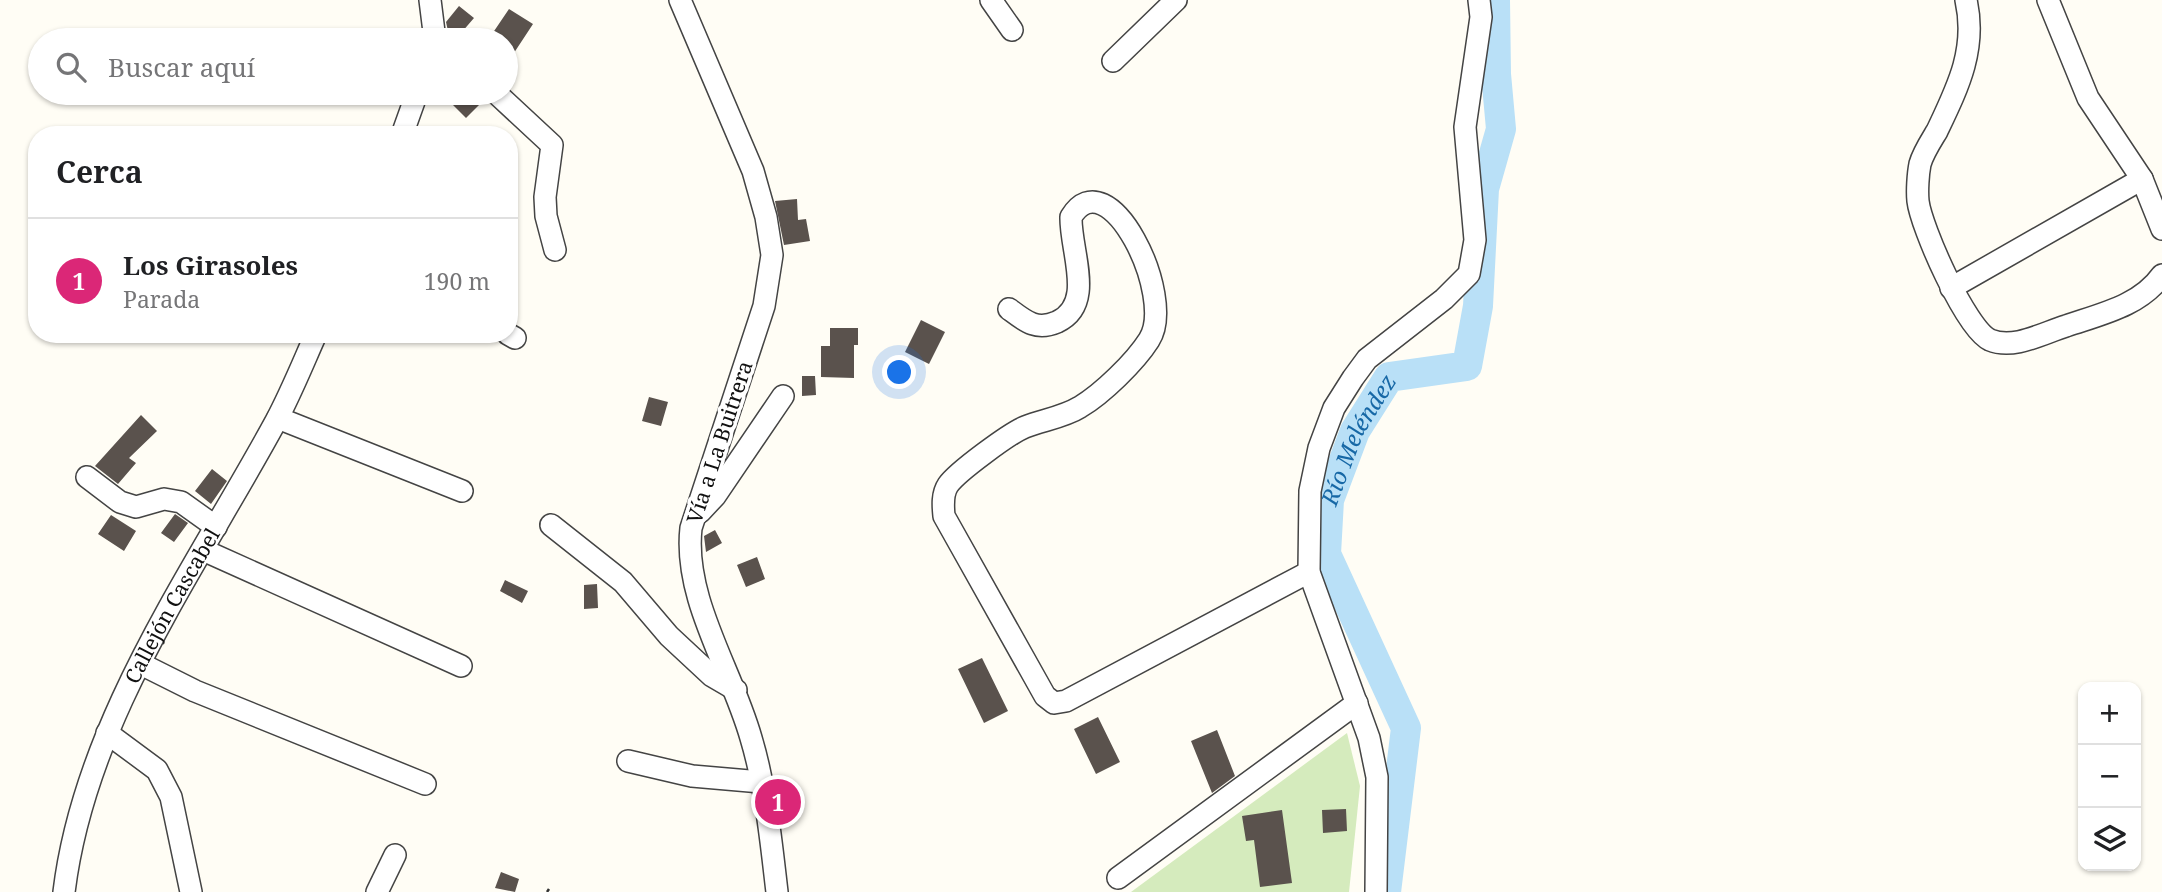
<!DOCTYPE html>
<html lang="es">
<head>
<meta charset="utf-8">
<style>
	body { margin:0; font-family:"Noto Serif",serif; background:#f6f6f6; color:#202124 }
	.controls { position:absolute; right:21px; bottom:21px; display:grid; overflow:hidden; border-radius:14px; box-shadow:0 2px 5px #0004 }
	.controls button { width:63px; height:63px; display:grid; place-items:center; padding:0; border:0; border-bottom:2px solid #e0e0e0; background:#fff; color:#202124; font:35px sans-serif }
	.you { position:absolute; left:900px; top:373px; width:24px; height:24px; margin:-18px; border:5px solid #fff; border-radius:50%; background:#1a73e8; box-shadow:0 0 0 10px #1a73e833 }
	.badge { display:grid; place-items:center; width:46px; height:46px; border-radius:50%; background:#db2777; color:#fff; font-size:23px; font-weight:700 }
	.pin { position:absolute; translate:-50% -50%; border:4px solid #fff; box-shadow:0 2px 7px #0006 }
	.list { margin:0; padding:0; list-style:none }
	h2 { display:flex; justify-content:space-between; align-items:center; height:91px; margin:0; padding:0 28px; font-size:30px }
	h2 small { font-size:23px; font-weight:400; color:#757577 }
	.list li { display:grid; grid-template-columns:46px 1fr auto; gap:21px; align-items:center; box-sizing:border-box; height:126px; padding:0 28px; border-top:2px solid #e0e0e0 }
	.list b { display:block; font-size:26px; white-space:nowrap }
	.list p { margin:0; font-size:23px; white-space:nowrap; color:#757577 }
	.list em { font-size:23px; font-style:normal; color:#757577 }
	.icon { flex:none; width:38px; height:38px; fill:none; stroke:currentColor; stroke-width:2; stroke-linecap:round; stroke-linejoin:round }
	.map { position:relative; flex:none; width:2162px; height:892px; overflow:hidden }
	.search { position:absolute; background:#fff; box-shadow:0 2px 5px #0004; left:28px; top:28px; width:490px; height:77px; display:flex; align-items:center; gap:18px; box-sizing:border-box; padding:0 24px; border-radius:38px; color:#757577; font-size:26px }
	.panel { position:absolute; background:#fff; box-shadow:0 2px 5px #0004; left:28px; top:126px; width:490px; height:217px; border-radius:28px }
	.map>svg:first-child { display:block }
	.green { fill:#d5ebbd }
	.lines { fill:none; stroke-linecap:round; stroke-linejoin:round }
	.river { stroke:#b9e0f7; stroke-width:30 }
	.building { fill:#5a524d }
	.minor-casing { stroke:#444; stroke-width:24 }
	.path { stroke:#333; stroke-width:2.5; stroke-dasharray:7 3.5; stroke-linecap:butt }
	.minor { stroke:#fff; stroke-width:21 }
	.labels { text-anchor:middle; dominant-baseline:central; stroke-width:7; stroke-linejoin:round; paint-order:stroke }
	.street-label { font-size:21px; fill:#111; stroke:#fff }
	.water-label { font-size:23px; font-style:italic; fill:#1768a6; stroke:#fff }
</style>
</head>
<body>
<div class="map">
<svg width="2162" height="892" viewBox="0 0 2162 892">
	<rect width="100%" height="100%" fill="#fffdf5"/>
	<!-- green -->
	<path class="green" d="M 1347,733 L 1360,786 L 1349,892 L 1131,892 Z"/>
	<g class="lines">
		<!-- river -->
		<path class="river" id="s1" d="M 1386,892 L 1406,728 L 1326,554 L 1329,500 L 1355,431 L 1389,377 L 1467,366 L 1478,306 L 1484,189 L 1501,129 L 1496,74 L 1495,0"/>
	</g>
	<!-- building -->
	<path class="building" d="M 459,6 L 474,18 L 455,40 L 450,40 L 446,22 Z
		M 509,9 L 533,24 L 506,65 L 506,40 L 488,40 Z
		M 441,93 L 483,93 L 485,99 L 466,118 Z
		M 797,199 L 798,220 L 806,219 L 810,241 L 784,245 L 775,201 Z
		M 921,320 L 945,332 L 929,364 L 905,352 Z
		M 830,328 L 858,328 L 858,345 L 854,345 L 854,378 L 821,377 L 821,346 L 830,346 Z
		M 802,376 L 815,376 L 816,395 L 802,396 Z
		M 649,397 L 668,402 L 661,426 L 642,421 Z
		M 141,415 L 157,431 L 129,458 L 136,463 L 118,484 L 95,466 Z
		M 212,469 L 227,481 L 211,504 L 195,491 Z
		M 175,514 L 188,523 L 174,542 L 161,533 Z
		M 111,515 L 136,531 L 124,551 L 98,534 Z
		M 715,530 L 722,543 L 706,552 L 704,536 Z
		M 757,557 L 765,579 L 746,587 L 737,565 Z
		M 505,580 L 528,591 L 522,603 L 500,591 Z
		M 597,584 L 598,608 L 584,609 L 584,585 Z
		M 982,658 L 1008,711 L 984,723 L 958,669 Z
		M 1098,717 L 1120,762 L 1096,774 L 1074,729 Z
		M 1217,730 L 1235,776 L 1212,793 L 1191,741 Z
		M 1346,809 L 1347,831 L 1323,833 L 1322,810 Z
		M 1282,810 L 1292,883 L 1260,887 L 1254,840 L 1246,841 L 1242,816 Z
		M 501,872 L 519,879 L 515,892 L 495,888 Z"/>
	<g class="lines">
		<defs>
			<g id="minor">
				<path d="M 430,0 L 435,40"/>
				<path d="M 680,0 L 753,171 L 766,217 L 772,255 L 764,306 L 691,528 C 683,599 732,670 751,738 C 766,788 771,841 777,892"/>
				<path d="M 991,0 L 1012,30"/>
				<path d="M 1966,0 C 1977,49 1958,87 1937,131 C 1931,141 1923,153 1920,164 C 1918,174 1917,191 1918,201 C 1921,227 1966,329 1990,340 C 2014,350 2043,333 2066,326 C 2101,314 2140,306 2162,275"/>
				<path d="M 2048,0 L 2088,98 L 2142,179 L 2162,229"/>
				<path d="M 1113,61 L 1176,0"/>
				<path d="M 496,93 L 552,145 L 545,197 L 546,216 L 555,250"/>
				<path d="M 402,135 L 417,93"/>
				<path d="M 1951,288 L 2142,179"/>
				<path d="M 1009,309 C 1025,321 1036,331 1057,322 C 1096,304 1070,251 1071,217 C 1108,156 1177,297 1149,340 C 1135,362 1102,394 1080,407 C 1064,417 1043,420 1025,427 C 1010,433 957,472 948,485 C 942,494 943,506 944,516 L 1045,696 L 1054,703 L 1066,701 L 1309,572"/>
				<path d="M 508,334 L 515,338"/>
				<path d="M 278,418 L 462,491"/>
				<path d="M 87,477 L 120,502 L 136,507 L 164,499 L 181,502 L 216,527"/>
				<path d="M 700,512 L 715,496 L 783,396"/>
				<path d="M 551,525 L 623,582 L 669,636 L 712,676 L 736,690"/>
				<path d="M 203,550 L 461,666"/>
				<path d="M 141,664 L 195,691 L 425,784"/>
				<path d="M 107,733 L 157,770 L 171,797 L 191,892"/>
				<path d="M 628,761 L 692,776 L 761,782"/>
				<path d="M 1118,878 L 1357,703"/>
				<path id="s2" d="M 64,892 C 85,720 195,570 276,421 C 291,393 303,363 316,334"/>
				<path d="M 377,892 L 395,855"/>
				<path d="M 1376,892 L 1377,777 L 1369,738 L 1309,572 L 1310,491 L 1319,448 L 1334,408 L 1353,378 L 1367,359 L 1444,299 L 1469,274 L 1475,240 L 1465,127 L 1481,17 L 1479,0"/>
			</g>
		</defs>
		<!-- minor casing -->
		<use href="#minor" class="minor-casing"/>
		<!-- path -->
		<path class="path" d="M 547,892 L 549,889"/>
		<!-- minor -->
		<use href="#minor" class="minor"/>
	</g>
	<g class="labels">
		<!-- street labels -->
		<g class="street-label">
			<text transform="translate(719 442) rotate(-72)">Vía a La Buitrera</text>
			<text stroke="none"><textPath href="#s2" startOffset="308">Callejón Cascabel</textPath></text>
		</g>
		<!-- water labels -->
		<g class="water-label">
			<text stroke="none"><textPath href="#s1" startOffset="478">Río Meléndez</textPath></text>
		</g>
	</g>
</svg>
<div class="controls">
<button>+</button>
<button>−</button>
<button><svg class="icon" aria-label="layers" viewBox="0 0 24 24"><path d="M12 4l9 5-9 5-9-5zM3 14l9 5 9-5"/></svg></button>
</div>
<div class="you"></div>
<div class="pin badge" style="left:778px;top:802px">1</div>
<div class="search"><svg class="icon" aria-label="search" viewBox="0 0 24 24"><circle cx="10" cy="10" r="6"/><path d="M15 15l6 6"/></svg>Buscar aquí</div>
<section class="panel">
<h2>Cerca<small></small></h2>
<ul class="list">
<li><span class="badge">1</span><div><b>Los Girasoles</b><p>Parada</p></div><em>190 m</em></li>
</ul>
</section>
</div>
</body>
</html>
